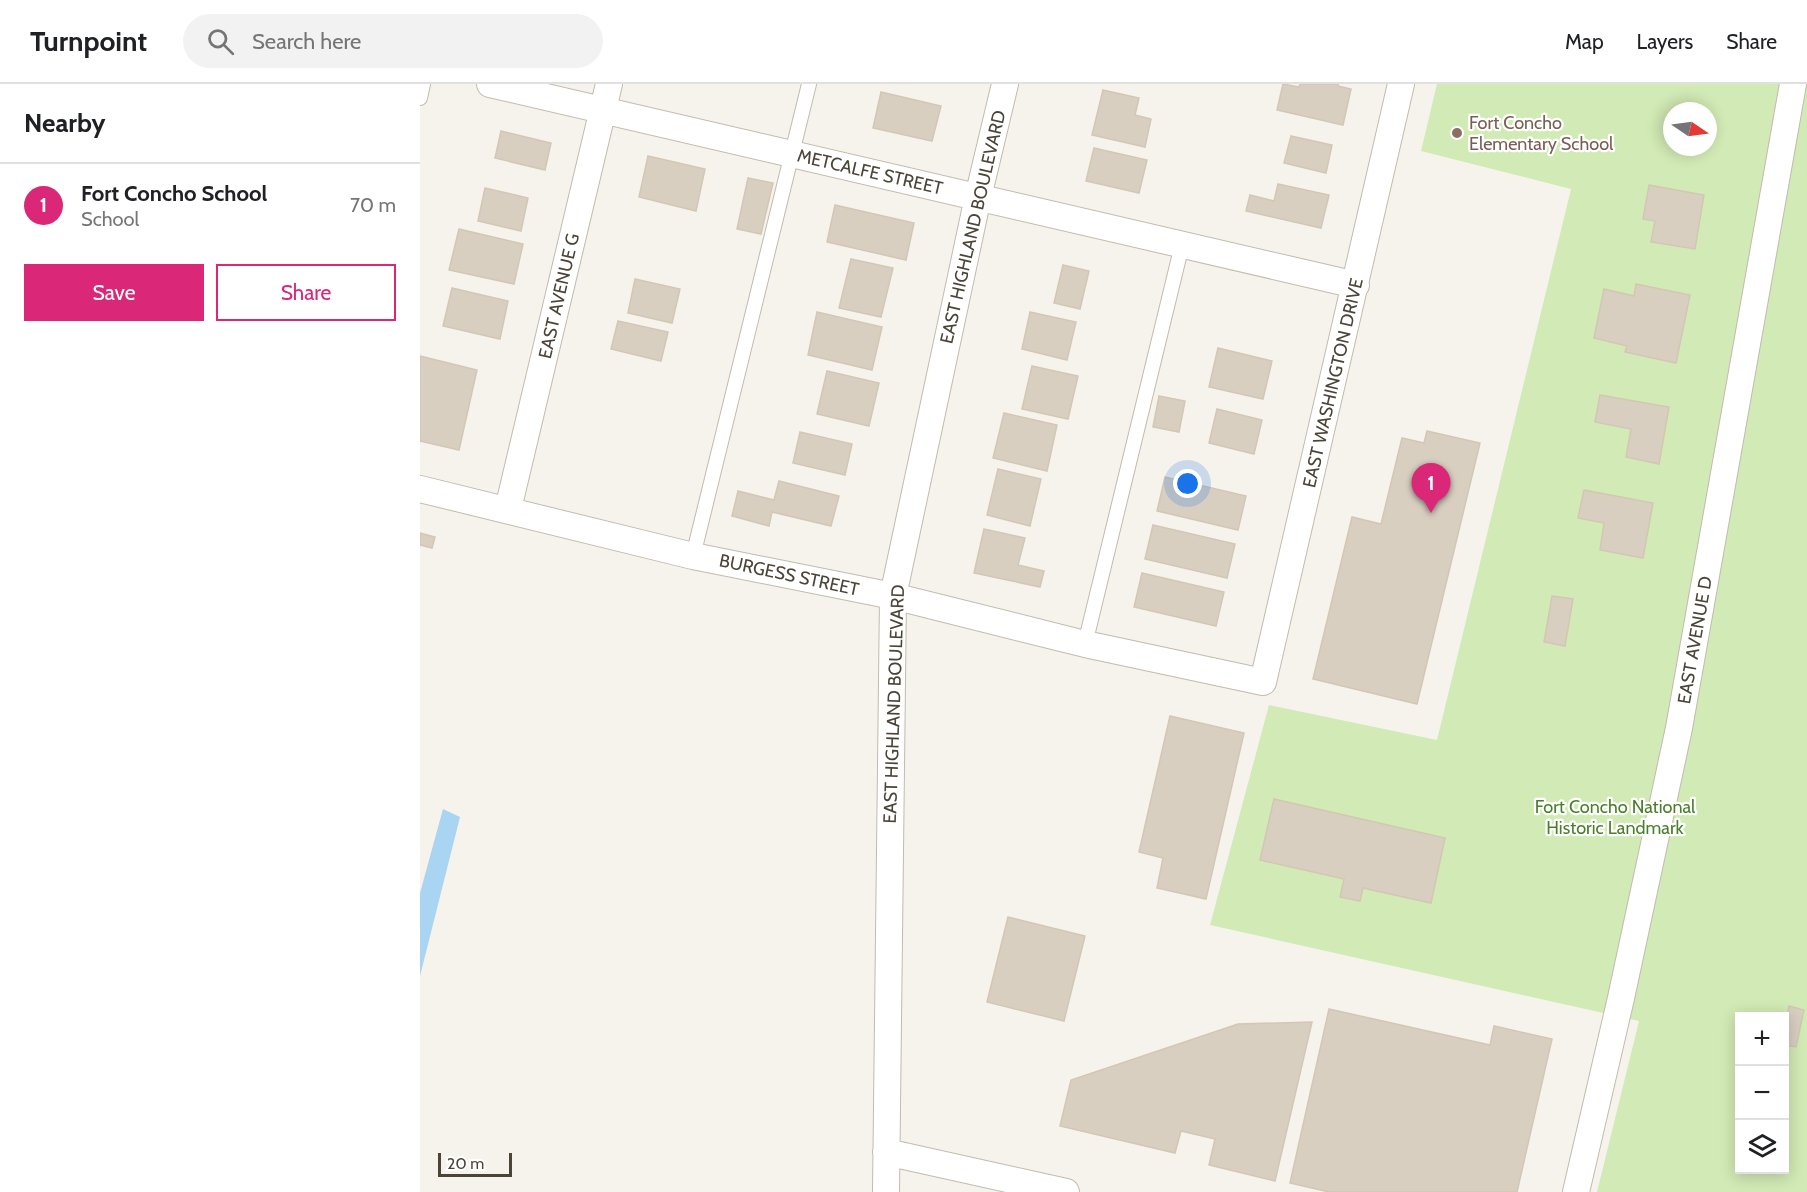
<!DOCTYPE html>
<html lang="en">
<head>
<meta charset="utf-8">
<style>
	body { margin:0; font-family:Cabin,sans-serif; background:#f2f2f2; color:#202124 }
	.controls { position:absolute; right:18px; bottom:18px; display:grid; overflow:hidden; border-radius:0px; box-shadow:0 3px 15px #0003 }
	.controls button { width:54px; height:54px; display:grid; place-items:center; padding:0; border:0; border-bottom:2px solid #e0e0e0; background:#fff; color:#202124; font:30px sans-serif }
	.compass { position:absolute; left:1243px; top:18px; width:54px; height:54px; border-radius:50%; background:#fff; box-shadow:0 3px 15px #0003; rotate:103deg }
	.scale { position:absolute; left:18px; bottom:15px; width:74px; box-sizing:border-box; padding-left:6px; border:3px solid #4b4439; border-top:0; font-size:16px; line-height:21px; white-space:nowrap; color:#4b4439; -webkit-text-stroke:4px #fff; paint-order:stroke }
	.you { position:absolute; left:768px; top:400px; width:21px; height:21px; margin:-15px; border:4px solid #fff; border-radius:50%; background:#1a73e8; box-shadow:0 0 0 9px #1a73e833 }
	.badge { display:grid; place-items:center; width:39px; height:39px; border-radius:50%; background:#db2777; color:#fff; font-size:20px; font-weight:700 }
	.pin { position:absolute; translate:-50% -50px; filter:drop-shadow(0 2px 3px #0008) }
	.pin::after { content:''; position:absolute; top:32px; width:21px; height:18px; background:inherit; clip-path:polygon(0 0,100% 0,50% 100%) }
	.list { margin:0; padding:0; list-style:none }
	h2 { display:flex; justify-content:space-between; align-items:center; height:78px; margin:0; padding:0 24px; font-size:26px }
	h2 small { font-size:20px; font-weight:400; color:#757577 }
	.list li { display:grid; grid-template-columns:39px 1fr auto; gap:18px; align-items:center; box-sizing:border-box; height:84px; padding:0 24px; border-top:2px solid #e0e0e0 }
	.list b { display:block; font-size:22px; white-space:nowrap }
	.list p { margin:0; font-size:20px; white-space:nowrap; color:#757577 }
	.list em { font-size:20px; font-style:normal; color:#757577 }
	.actions { display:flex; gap:12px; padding:18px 24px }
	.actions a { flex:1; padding:14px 0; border:2px solid #db2777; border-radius:0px; text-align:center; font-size:21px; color:#db2777 }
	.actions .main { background:#db2777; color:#fff }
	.icon { flex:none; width:33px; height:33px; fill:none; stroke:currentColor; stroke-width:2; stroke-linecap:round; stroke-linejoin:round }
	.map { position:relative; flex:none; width:1387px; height:1108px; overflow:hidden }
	header { display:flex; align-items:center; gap:36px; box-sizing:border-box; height:84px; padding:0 30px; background:#fff; border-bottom:2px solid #e0e0e0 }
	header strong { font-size:28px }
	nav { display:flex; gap:33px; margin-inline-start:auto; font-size:21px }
	.search { width:420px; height:54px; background:#f2f2f2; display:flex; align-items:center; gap:15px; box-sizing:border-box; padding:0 21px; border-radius:33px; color:#757577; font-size:22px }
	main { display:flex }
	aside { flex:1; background:#fff }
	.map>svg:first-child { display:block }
	.green { fill:#d2eab5; fill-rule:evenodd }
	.water { fill:#a9d4f2 }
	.building { fill:#d8cfc1; stroke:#d3c7b4; stroke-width:1.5 }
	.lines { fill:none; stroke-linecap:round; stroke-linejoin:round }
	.service-casing { stroke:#c2bbae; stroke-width:16 }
	.minor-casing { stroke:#c2bbae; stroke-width:28 }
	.service { stroke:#fff; stroke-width:14 }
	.minor { stroke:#fff; stroke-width:26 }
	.education-dot { fill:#8d6e63; stroke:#fff; stroke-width:2 }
	.labels { text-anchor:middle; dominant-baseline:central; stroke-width:4.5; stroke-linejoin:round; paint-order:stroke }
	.education-label { font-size:18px; fill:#785e54; stroke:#fff; text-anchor:start }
	.street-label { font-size:18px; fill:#4b4439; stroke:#fff }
	.park-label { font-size:18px; fill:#4a7f2a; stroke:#fff }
</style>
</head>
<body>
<header>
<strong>Turnpoint</strong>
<div class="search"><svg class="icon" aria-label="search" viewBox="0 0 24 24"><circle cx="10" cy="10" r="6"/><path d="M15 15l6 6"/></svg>Search here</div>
<nav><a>Map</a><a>Layers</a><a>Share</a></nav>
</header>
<main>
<aside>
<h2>Nearby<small></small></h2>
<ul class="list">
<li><span class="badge">1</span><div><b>Fort Concho School</b><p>School</p></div><em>70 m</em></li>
</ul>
<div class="actions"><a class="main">Save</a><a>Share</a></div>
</aside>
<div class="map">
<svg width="1387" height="1108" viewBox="0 0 1387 1108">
	<rect width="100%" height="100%" fill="#f6f3ec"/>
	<!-- green -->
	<path class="green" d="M 1017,0 L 1387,0 L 1387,1108 L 1177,1108 L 1219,937 L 790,841 L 849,621 L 1017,656 L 1151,105 L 1001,67 ZM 1252,27 L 1288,27 L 1288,63 L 1252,63 ZM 1320,932 L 1364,932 L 1364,1086 L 1320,1086 Z"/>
	<!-- water -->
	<path class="water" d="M 23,725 L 40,733 L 0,892 L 0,809 Z"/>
	<!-- building -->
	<path class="building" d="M 863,0 L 879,3 L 880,0 L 918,0 L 918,2 L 931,5 L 923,41 L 857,26 Z
		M 683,6 L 719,14 L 715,31 L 731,35 L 725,63 L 672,51 Z
		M 461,8 L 521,22 L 512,57 L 453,44 Z
		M 81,47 L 131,59 L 125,86 L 75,74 Z
		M 871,52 L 912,61 L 906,89 L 864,79 Z
		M 674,64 L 727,76 L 719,109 L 666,97 Z
		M 228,72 L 285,85 L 276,127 L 219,113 Z
		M 328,94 L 353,99 L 341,150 L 317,145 Z
		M 858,100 L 909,111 L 901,144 L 826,127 L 830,111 L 854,117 Z
		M 1229,101 L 1284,111 L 1275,165 L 1231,158 L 1235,137 L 1223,135 Z
		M 65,104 L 108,114 L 101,147 L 58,137 Z
		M 415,121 L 494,139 L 486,176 L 407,158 Z
		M 39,145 L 103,160 L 94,200 L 29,186 Z
		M 431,175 L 473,184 L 461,233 L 419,224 Z
		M 643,181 L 669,187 L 660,225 L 634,219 Z
		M 215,195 L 260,205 L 252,239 L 208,229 Z
		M 1216,200 L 1270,211 L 1256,279 L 1205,268 L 1207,262 L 1174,254 L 1184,205 L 1214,212 Z
		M 32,204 L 88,217 L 80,255 L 23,242 Z
		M 397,228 L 462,243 L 452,286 L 388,271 Z
		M 610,228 L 656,238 L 647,276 L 602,265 Z
		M 198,237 L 248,248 L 241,277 L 191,265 Z
		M 798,264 L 852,277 L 843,315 L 789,303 Z
		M 0,272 L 57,286 L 39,366 L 0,357 Z
		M 612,282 L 658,292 L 648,335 L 602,325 Z
		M 407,287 L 459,299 L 449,342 L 397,330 Z
		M 1180,311 L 1249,323 L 1239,380 L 1206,373 L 1211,345 L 1175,338 Z
		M 739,312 L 765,317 L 759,348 L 733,343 Z
		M 797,325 L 842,336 L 834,370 L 789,359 Z
		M 584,329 L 637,341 L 627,387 L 573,374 Z
		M 1007,347 L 1060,359 L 997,620 L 893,595 L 932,433 L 961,440 L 982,354 L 1004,359 Z
		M 380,348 L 432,360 L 425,391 L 373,379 Z
		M 578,385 L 621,395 L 610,442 L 567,431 Z
		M 745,393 L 826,412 L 818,446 L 737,427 Z
		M 359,397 L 419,412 L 411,442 L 352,428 L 349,442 L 312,432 L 318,407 L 354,416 Z
		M 1164,406 L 1233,419 L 1223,474 L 1180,466 L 1184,439 L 1158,434 Z
		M 733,441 L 815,460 L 807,494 L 725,475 Z
		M 564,445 L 605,454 L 598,481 L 624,487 L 620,503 L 554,489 Z
		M 0,449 L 15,453 L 12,464 L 0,461 Z
		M 722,489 L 804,508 L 796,542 L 714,523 Z
		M 1132,512 L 1153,515 L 1145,562 L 1124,558 Z
		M 750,632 L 824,649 L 786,815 L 737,804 L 743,774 L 719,768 Z
		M 854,715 L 1025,754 L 1011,819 L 943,804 L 940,817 L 920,813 L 924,795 L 840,776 Z
		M 588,833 L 665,852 L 644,937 L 567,918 Z
		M 1369,922 L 1384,926 L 1376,963 L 1364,961 L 1364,944 Z
		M 909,925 L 1070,961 L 1074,942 L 1132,955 L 1097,1108 L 909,1108 L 870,1099 Z
		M 892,938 L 855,1097 L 789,1081 L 795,1055 L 761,1047 L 755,1069 L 640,1042 L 651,996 L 818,940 Z"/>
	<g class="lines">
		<defs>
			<path id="service" d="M 0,14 L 3,0
				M 273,472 L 389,0
				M 665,560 L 762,161"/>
			<path id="minor" d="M 70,0 L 936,201
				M 0,405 L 273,472 L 473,512 L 665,560 L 843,598 L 981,0
				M 88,425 L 189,0
				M 466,1068 L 646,1108
				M 466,1108 L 473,512 L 558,113 L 585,0
				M 1156,1108 L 1201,914 L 1259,644 L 1373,0"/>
		</defs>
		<!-- service casing -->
		<use href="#service" class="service-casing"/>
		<!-- minor casing -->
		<use href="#minor" class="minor-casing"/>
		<!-- service -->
		<use href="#service" class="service"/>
		<!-- minor -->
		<use href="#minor" class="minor"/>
	</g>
	<!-- markers -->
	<circle class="education-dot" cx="1037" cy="49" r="6"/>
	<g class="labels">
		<!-- education labels -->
		<g class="education-label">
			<text x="1049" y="39">Fort Concho<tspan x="1049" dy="21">Elementary School</tspan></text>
		</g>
		<!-- street labels -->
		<g class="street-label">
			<text transform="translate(450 88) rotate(13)">METCALFE STREET</text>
			<text transform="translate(553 143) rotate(-77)">EAST HIGHLAND BOULEVARD</text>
			<text transform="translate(139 212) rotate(-77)">EAST AVENUE G</text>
			<text transform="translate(913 299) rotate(-77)">EAST WASHINGTON DRIVE</text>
			<text transform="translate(369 491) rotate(12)">BURGESS STREET</text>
			<text transform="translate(1275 556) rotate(-80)">EAST AVENUE D</text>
			<text transform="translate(474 620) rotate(-88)">EAST HIGHLAND BOULEVARD</text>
		</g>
		<!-- park labels -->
		<g class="park-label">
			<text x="1195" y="723">Fort Concho National<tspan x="1195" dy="21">Historic Landmark</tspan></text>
		</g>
	</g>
</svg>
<div class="controls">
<button>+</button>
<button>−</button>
<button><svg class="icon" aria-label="layers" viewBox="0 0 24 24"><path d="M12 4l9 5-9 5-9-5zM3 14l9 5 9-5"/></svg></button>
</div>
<svg class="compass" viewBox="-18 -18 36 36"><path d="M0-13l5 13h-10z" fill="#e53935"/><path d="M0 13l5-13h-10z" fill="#757577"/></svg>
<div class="scale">20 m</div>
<div class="you"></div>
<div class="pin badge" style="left:1011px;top:429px">1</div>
</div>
</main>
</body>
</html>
